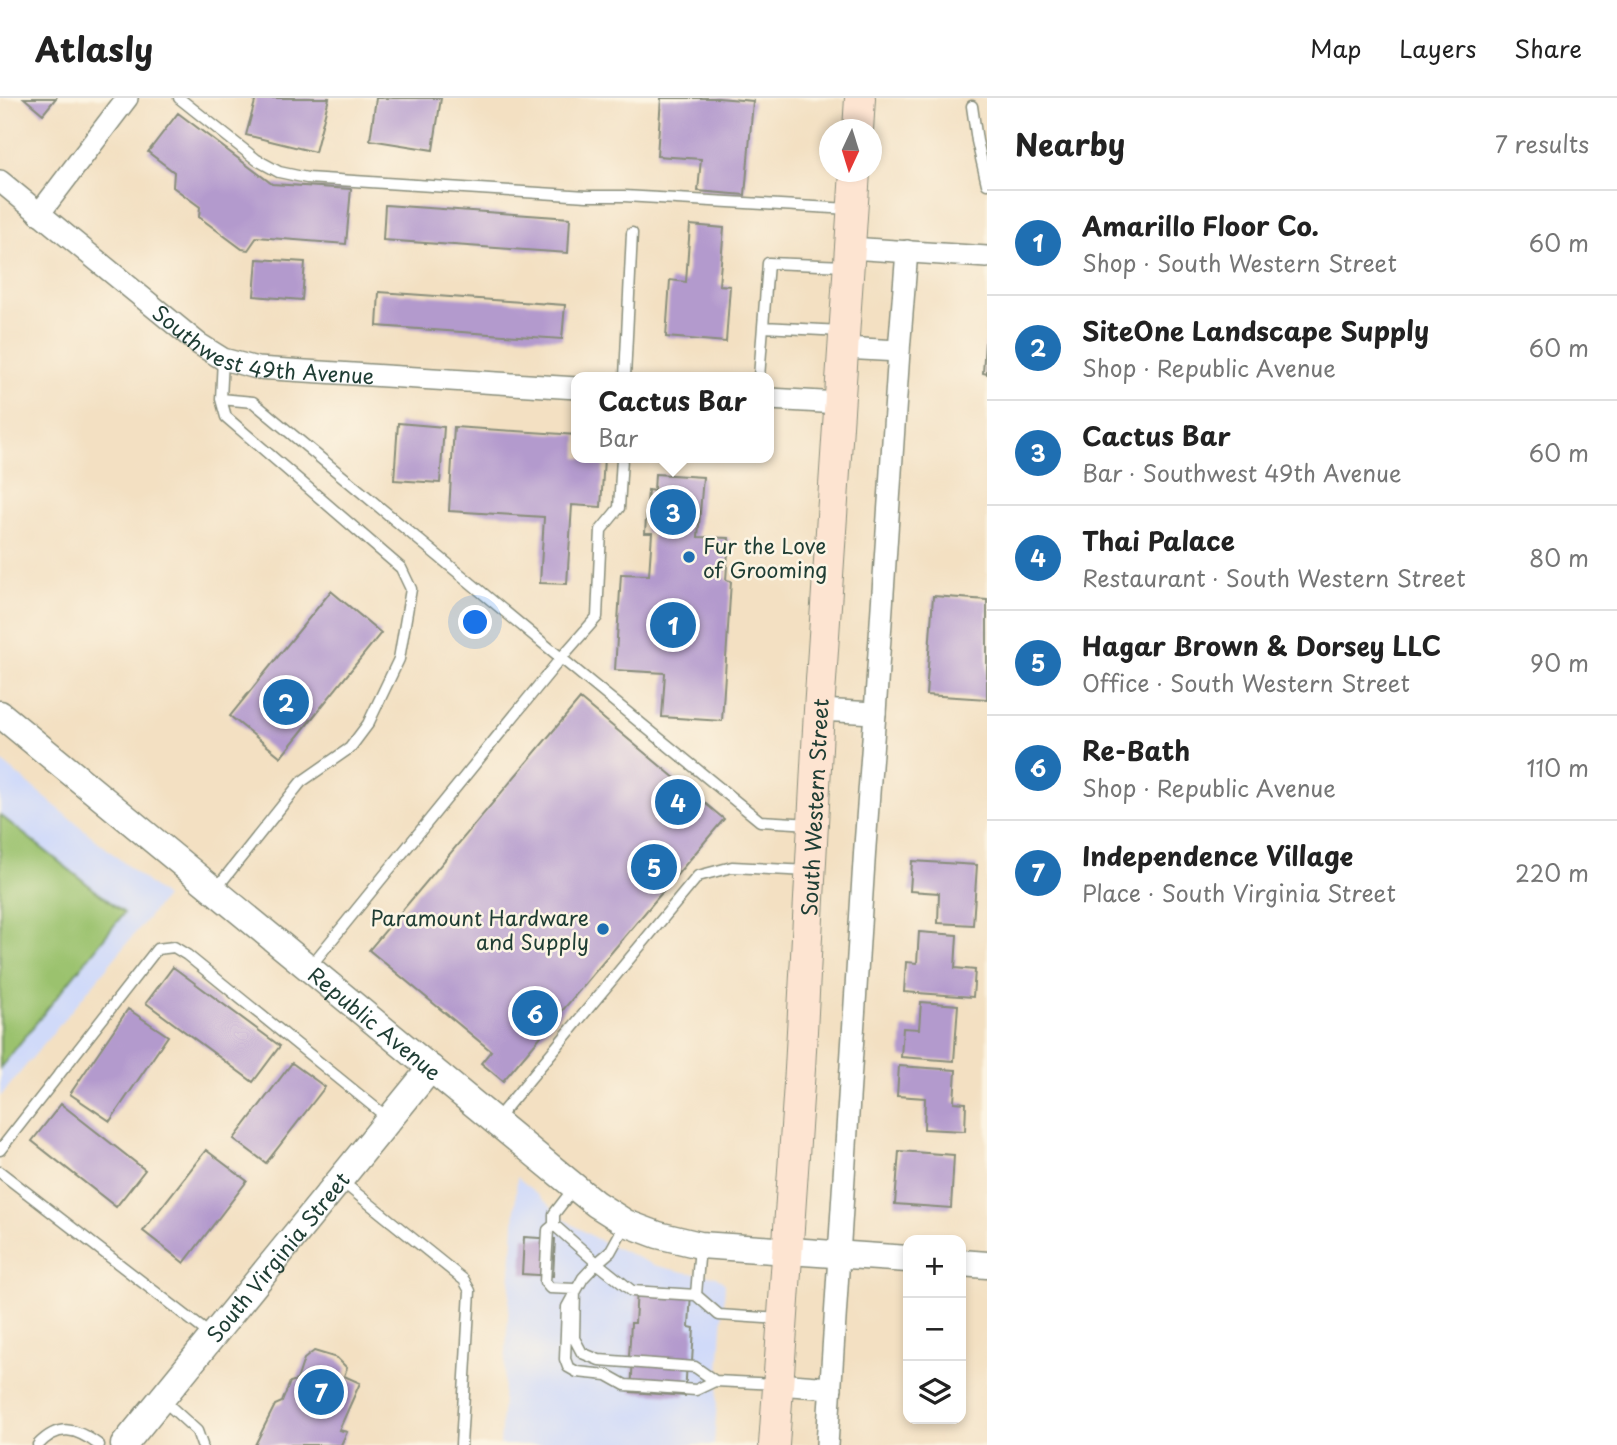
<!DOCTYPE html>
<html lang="en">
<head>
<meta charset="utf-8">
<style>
	body { margin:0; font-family:"Playpen Sans",sans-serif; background:#f6f6f6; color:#222 }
	.controls { position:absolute; right:21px; bottom:21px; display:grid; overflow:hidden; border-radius:14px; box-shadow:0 4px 10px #0003 }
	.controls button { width:63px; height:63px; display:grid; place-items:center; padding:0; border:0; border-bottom:2px solid #e0e0e0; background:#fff; color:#222; font:35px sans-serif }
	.compass { position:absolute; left:819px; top:21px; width:63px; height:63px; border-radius:50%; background:#fff; box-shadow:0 4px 10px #0003; rotate:184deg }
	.you { position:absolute; left:476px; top:525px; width:24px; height:24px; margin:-18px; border:5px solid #fff; border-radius:50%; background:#1a73e8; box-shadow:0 0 0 10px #1a73e833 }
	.badge { display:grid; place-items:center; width:46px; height:46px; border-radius:50%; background:#1f6fb2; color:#fff; font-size:23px; font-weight:700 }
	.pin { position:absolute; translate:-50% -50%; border:4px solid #fff; box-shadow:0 2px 7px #0006 }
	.popup { position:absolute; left:571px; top:274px; width:203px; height:91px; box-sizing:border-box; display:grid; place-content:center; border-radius:14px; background:#fff; filter:drop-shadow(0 2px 5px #0005); font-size:23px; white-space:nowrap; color:#767676 }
	.popup b { font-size:26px; color:#222 }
	.popup::after { content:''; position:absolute; left:50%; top:100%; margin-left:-14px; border:14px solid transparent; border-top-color:#fff }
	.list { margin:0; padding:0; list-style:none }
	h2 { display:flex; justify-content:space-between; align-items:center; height:91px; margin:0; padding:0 28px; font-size:30px }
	h2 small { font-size:23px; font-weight:400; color:#767676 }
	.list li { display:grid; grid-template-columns:46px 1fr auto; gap:21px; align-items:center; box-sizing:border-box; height:105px; padding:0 28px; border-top:2px solid #e0e0e0 }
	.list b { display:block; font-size:26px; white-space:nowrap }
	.list p { margin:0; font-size:23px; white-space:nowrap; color:#767676 }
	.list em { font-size:23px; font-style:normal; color:#767676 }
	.icon { flex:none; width:38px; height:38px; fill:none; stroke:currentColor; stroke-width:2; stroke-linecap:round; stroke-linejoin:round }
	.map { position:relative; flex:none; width:987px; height:1347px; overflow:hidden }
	header { display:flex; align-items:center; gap:42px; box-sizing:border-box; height:98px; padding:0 35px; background:#fff; border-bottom:2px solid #e0e0e0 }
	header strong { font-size:33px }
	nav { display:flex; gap:38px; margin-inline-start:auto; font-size:24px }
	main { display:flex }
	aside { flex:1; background:#fff }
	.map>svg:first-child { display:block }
	.built { fill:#d0daf9 }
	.green { fill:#9bc26e; stroke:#5d8051; stroke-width:2 }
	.building { fill:#b39acd }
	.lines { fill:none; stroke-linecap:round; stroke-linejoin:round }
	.service-casing { stroke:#898e7b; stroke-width:13 }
	.minor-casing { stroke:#898e7b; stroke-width:24 }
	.tertiary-casing { stroke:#898e7b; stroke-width:29 }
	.secondary-casing { stroke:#898e7b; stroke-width:32 }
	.service { stroke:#fff; stroke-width:10 }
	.minor { stroke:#fff; stroke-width:21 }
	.tertiary { stroke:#fff; stroke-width:26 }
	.secondary { stroke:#fde4d1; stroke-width:30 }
	.poi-dot { fill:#1f6fb2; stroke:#fcf5e5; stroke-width:2.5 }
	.labels { text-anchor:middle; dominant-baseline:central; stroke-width:5; stroke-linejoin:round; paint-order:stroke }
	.street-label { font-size:21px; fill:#1f3d34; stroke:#fcf5e5 }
	.poi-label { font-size:21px; fill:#1f3d34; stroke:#fcf5e5; text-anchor:start }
</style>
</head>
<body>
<header>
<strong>Atlasly</strong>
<nav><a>Map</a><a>Layers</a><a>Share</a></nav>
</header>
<main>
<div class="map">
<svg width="987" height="1347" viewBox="0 0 987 1347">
	<rect width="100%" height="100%" fill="#fcf5e5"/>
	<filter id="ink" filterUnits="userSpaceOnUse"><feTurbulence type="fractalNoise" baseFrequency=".0143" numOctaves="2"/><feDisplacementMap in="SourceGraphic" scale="14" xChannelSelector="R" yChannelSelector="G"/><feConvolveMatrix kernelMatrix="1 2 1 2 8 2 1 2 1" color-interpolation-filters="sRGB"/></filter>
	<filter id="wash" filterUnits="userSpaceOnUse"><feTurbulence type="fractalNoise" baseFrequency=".00686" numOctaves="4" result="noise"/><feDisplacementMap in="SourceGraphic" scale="28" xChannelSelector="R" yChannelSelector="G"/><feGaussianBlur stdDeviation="1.57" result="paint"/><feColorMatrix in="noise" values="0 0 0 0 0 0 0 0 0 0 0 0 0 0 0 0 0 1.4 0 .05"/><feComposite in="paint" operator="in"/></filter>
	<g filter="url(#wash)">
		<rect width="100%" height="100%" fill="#f3e0c2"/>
		<!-- built -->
		<path class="built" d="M 0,662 L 165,799 L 0,999 Z
			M 517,1079 L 570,1125 L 595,1140 L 654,1167 L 683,1174 L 716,1178 L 725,1186 L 714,1347 L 500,1347 Z"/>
		<!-- green -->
		<path class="green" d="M 0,717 L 124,815 L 0,970 Z"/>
		<g id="blocks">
			<!-- building -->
			<path class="building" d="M 24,0 L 56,0 L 43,16 Z
				M 256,0 L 329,0 L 315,54 L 246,37 Z
				M 376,0 L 441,0 L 433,52 L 370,42 Z
				M 661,0 L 718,0 L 753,3 L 745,97 L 698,93 L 701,61 L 657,58 Z
				M 178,15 L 272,86 L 351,91 L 346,146 L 257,139 L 248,152 L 242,151 L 199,119 L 200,109 L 173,89 L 174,74 L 148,54 Z
				M 385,107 L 570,120 L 568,155 L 383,142 Z
				M 690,127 L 724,130 L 719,187 L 730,188 L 726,244 L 666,239 L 670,182 L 686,184 Z
				M 257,161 L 305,164 L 302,202 L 254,198 Z
				M 379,194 L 565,207 L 562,241 L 377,228 Z
				M 985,245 L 987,245 L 987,276 L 983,275 Z
				M 398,325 L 444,329 L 440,385 L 394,382 Z
				M 454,329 L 577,337 L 577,360 L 604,360 L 601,409 L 572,407 L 567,486 L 540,485 L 544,419 L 449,413 Z
				M 655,376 L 703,379 L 698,439 L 729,440 L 726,482 L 731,483 L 722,623 L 662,619 L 665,575 L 615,572 L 621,476 L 649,477 L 652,435 L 645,435 L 648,392 L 654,393 Z
				M 331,493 L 381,535 L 281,659 L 230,618 Z
				M 933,498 L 987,502 L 987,601 L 926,597 Z
				M 580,601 L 724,721 L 503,983 L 481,965 L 491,953 L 369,852 Z
				M 912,763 L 977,767 L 973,827 L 938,825 L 939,795 L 910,793 Z
				M 919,834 L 957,837 L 955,870 L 975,872 L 973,899 L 904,894 L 906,864 L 917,865 Z
				M 173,869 L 280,948 L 253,984 L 146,905 Z
				M 921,904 L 958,907 L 954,963 L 901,959 L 903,930 L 919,931 Z
				M 128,911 L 168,938 L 110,1023 L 70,996 Z
				M 292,965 L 325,989 L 266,1065 L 234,1041 Z
				M 899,968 L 956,972 L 954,1004 L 966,1005 L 965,1033 L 924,1031 L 925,1000 L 897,998 Z
				M 61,1006 L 145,1072 L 116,1109 L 32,1043 Z
				M 206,1052 L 247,1083 L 184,1165 L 143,1133 Z
				M 899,1053 L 954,1057 L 951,1110 L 895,1106 Z
				M 524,1139 L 555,1141 L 553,1178 L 522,1176 Z
				M 637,1191 L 691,1194 L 689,1229 L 694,1230 L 692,1264 L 687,1263 L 685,1298 L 631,1294 L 633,1259 L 629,1259 L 631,1225 L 635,1225 Z
				M 314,1253 L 337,1260 L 347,1270 L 344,1278 L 360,1285 L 339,1332 L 347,1334 L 341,1347 L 255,1347 L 275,1307 L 282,1304 L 290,1284 L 297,1282 L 304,1261 Z"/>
		</g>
	</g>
	<g filter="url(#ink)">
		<use href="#blocks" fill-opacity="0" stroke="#898e7b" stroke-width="2"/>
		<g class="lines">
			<defs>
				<path id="service" d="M 179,0 L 257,62 L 279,74 L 307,80 L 587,98 L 624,98 L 850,111
					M 972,8 L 977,43 L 987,86
					M 763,229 L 842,233
					M 625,279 L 632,135
					M 759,279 L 768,165 L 846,168
					M 221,301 L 253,304 L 544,546 L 760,723 L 812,726
					M 215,792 L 301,684 L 350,650 L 368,626 L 399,561 L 411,491 L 401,470 L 226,319 L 221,301 L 223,261
					M 309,870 L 561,560 L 597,519 L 601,432 L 619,410 L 622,360
					M 495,1023 L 698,778 L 732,769 L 809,773
					M 0,1052 L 157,851 L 174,849 L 187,857 L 389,1021
					M 0,1074 L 212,1238
					M 340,1082 L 464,1182 L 470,1193 L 461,1347
					M 574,1090 L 554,1116 L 554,1127 L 597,1165 L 583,1180 L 567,1209 L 565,1261 L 568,1269 L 577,1274 L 607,1277 L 625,1287 L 696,1292 L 715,1283 L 775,1286
					M 626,1125 L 610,1154 L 597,1165 L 632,1193 L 696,1197 L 719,1217 L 780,1221
					M 554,1127 L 548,1132 L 545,1184 L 550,1190 L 575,1191 L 574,1240 L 582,1255 L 599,1262 L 695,1269 L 715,1283
					M 696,1197 L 700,1148
					M 162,1301 L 197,1333 L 202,1347
					M 38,1347 C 59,1325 76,1330 99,1347"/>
				<g id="minor">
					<path id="s1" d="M 0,83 L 199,246 L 223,261 L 257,270 L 577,290"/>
					<path d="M 39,116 L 127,0"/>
					<path d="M 850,150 L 987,159"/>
					<path d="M 843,250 L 899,253"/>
					<path d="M 769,301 L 840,305"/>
					<path d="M 819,612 L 875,615"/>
					<path d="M 778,1286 L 831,1290"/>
					<path d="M 827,1347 L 865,748 L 875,615 L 899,253 L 907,153"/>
				</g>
				<g id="tertiary">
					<path id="s2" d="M 0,616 L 575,1089 L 596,1106 L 626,1125 L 658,1137 L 700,1147 L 908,1161"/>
					<path d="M 961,1165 L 987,1167"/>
					<path id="s3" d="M 124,1347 L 431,970"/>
				</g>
				<g id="secondary">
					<path d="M 858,32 L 860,0"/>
					<path id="s4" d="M 774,1347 L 800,971 L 819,612 L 855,74"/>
				</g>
			</defs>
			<!-- service casing -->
			<use href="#service" class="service-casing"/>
			<!-- minor casing -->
			<use href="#minor" class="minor-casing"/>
			<!-- tertiary casing -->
			<use href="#tertiary" class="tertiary-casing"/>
			<!-- secondary casing -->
			<use href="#secondary" class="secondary-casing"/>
			<!-- service -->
			<use href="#service" class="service"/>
			<!-- minor -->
			<use href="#minor" class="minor"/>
			<!-- tertiary -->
			<use href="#tertiary" class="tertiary"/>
			<!-- secondary -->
			<use href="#secondary" class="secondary"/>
		</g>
	</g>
	<!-- markers -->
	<g class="poi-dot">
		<circle cx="689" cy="459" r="7"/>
		<circle cx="603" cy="831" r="7"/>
	</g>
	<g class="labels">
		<!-- street labels -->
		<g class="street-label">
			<text stroke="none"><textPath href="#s1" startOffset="320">Southwest 49th Avenue</textPath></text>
			<text stroke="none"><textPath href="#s4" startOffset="639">South Western Street</textPath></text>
			<text stroke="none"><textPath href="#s2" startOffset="486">Republic Avenue</textPath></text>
			<text stroke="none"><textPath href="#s3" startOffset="243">South Virginia Street</textPath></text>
		</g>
		<!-- poi labels -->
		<g class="poi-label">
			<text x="703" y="447">Fur the Love<tspan x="703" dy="24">of Grooming</tspan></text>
			<text x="589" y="819" text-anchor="end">Paramount Hardware<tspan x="589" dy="24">and Supply</tspan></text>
		</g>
	</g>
</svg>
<div class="controls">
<button>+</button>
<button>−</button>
<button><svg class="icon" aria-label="layers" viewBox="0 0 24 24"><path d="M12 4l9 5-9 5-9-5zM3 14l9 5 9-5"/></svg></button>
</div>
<svg class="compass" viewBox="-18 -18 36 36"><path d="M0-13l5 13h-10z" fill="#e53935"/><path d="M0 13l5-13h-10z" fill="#767676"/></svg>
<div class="you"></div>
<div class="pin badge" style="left:673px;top:527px">1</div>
<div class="pin badge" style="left:286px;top:604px">2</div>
<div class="pin badge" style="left:673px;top:414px">3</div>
<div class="popup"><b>Cactus Bar</b>Bar</div>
<div class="pin badge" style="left:678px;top:704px">4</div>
<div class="pin badge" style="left:654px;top:769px">5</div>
<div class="pin badge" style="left:535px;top:915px">6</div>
<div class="pin badge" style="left:321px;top:1294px">7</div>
</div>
<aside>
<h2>Nearby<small>7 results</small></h2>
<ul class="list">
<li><span class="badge">1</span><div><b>Amarillo Floor Co.</b><p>Shop · South Western Street</p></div><em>60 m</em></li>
<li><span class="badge">2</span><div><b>SiteOne Landscape Supply</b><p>Shop · Republic Avenue</p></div><em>60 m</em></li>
<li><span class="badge">3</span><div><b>Cactus Bar</b><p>Bar · Southwest 49th Avenue</p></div><em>60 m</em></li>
<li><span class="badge">4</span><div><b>Thai Palace</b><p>Restaurant · South Western Street</p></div><em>80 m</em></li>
<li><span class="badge">5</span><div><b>Hagar Brown &amp; Dorsey LLC</b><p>Office · South Western Street</p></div><em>90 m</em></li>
<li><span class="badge">6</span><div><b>Re-Bath</b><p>Shop · Republic Avenue</p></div><em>110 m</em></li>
<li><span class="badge">7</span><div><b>Independence Village</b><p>Place · South Virginia Street</p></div><em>220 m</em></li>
</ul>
</aside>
</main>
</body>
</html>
